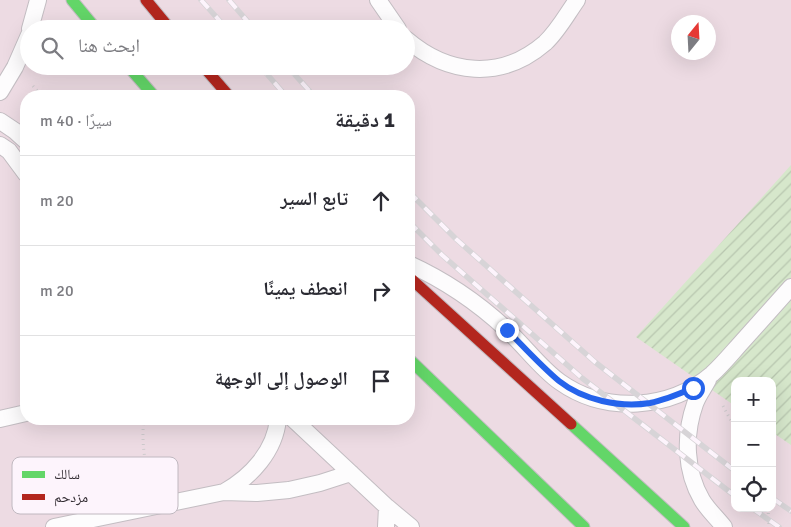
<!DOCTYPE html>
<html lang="ar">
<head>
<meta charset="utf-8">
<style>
	body { margin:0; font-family:Signika,"Noto Naskh Arabic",sans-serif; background:#f7f7f7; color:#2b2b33; direction:rtl }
	.controls { position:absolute; right:15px; bottom:15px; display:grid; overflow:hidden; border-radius:10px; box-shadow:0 5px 20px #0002 }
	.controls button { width:45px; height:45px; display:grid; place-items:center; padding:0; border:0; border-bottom:1px solid #e1e1e2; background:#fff; color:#2b2b33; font:25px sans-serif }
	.compass { position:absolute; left:671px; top:15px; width:45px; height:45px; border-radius:50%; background:#fff; box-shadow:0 5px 20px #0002; rotate:18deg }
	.stop { position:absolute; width:15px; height:15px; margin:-11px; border:4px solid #2563eb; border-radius:50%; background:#fff }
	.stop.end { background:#2563eb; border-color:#fff; box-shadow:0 1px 5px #0008 }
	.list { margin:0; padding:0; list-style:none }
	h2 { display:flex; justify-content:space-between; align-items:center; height:65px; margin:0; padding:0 20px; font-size:21px }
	h2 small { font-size:16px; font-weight:400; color:#7c7c81 }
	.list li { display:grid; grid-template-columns:32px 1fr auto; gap:15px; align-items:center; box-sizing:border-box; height:90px; padding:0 20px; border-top:1px solid #e1e1e2 }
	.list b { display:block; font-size:19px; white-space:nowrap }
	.list em { font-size:16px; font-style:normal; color:#7c7c81 }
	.icon { flex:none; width:28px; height:28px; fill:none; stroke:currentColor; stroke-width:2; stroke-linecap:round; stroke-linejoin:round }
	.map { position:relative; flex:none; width:791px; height:527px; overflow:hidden; direction:ltr }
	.search { position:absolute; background:#fff; box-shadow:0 5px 20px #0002; left:20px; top:20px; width:395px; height:55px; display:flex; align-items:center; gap:12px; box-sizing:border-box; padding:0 18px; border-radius:28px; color:#7c7c81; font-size:19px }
	.panel { position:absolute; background:#fff; box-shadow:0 5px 20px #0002; left:20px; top:90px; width:395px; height:335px; border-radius:20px; direction:rtl }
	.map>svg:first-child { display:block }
	.education { fill:#eddbe3; fill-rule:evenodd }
	.garden { fill:url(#garden-furrows) }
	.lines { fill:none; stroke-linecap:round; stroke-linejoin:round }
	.lane-casing { stroke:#c3bdc2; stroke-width:18 }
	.fast-casing { stroke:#c3bdc2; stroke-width:13 }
	.jam-casing { stroke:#c3bdc2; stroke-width:13 }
	.path { stroke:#cecbcd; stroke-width:3; stroke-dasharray:1 4; stroke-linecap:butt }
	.lane { stroke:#fdfcfd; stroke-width:16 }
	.fast { stroke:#63d668; stroke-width:11 }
	.jam { stroke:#b3261e; stroke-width:11 }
	.rail-casing { stroke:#d7d4d7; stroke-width:5.5 }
	.rail { stroke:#fdf4fc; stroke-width:4; stroke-dasharray:11; stroke-linecap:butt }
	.route { stroke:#2563eb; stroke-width:6 }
	.key { fill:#fdf4fc; stroke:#c0b8c0; stroke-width:1 }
	.key-label { font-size:14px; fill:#332d33 }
</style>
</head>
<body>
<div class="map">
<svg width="791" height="527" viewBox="0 0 791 527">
	<defs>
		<pattern id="garden-furrows" width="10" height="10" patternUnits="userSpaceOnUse" patternTransform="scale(1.25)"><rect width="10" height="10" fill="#d6e7cb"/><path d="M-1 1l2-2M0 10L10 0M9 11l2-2" fill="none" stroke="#b8c6af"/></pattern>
	</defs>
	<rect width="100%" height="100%" fill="#f0e8ef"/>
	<!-- education -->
	<path class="education" d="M 0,0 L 791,0 L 791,527 L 0,527 ZM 678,22 L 708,22 L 708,52 L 678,52 ZM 29,29 L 406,29 L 406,66 L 29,66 ZM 26,96 L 409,96 L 409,419 L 26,419 ZM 735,381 L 772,381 L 772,508 L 735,508 Z"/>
	<!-- garden -->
	<path class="garden" d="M 791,165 L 791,445 L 772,432 L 772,381 L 735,381 L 735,406 L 636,337 Z"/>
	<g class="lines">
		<defs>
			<path id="lane" d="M 378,0 L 398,29
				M 30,29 L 38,0
				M 406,39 C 448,75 501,81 545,43 C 558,31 567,14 577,0
				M 0,92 L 15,67 L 29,35
				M 0,121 L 15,131 L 26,141
				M 0,145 L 9,151 L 26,174
				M 409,264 C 444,280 478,303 506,329 C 525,346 540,368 560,382 C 605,414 670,410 712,374 C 722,365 731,354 740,344 C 757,325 774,306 791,287
				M 708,380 C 704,388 698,395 695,404 C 684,435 685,471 702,500 C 708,510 717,518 724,527
				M 0,419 L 26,413
				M 293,419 L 387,507 L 411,527
				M 224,492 C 251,477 275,451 278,419
				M 54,527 L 224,492 L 257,493 L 289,490 L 320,483 L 351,473
				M 386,527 L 387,507"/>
			<path id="fast" d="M 72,0 L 96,29
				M 128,66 L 154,96
				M 409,359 L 584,527
				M 571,424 L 684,527"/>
			<path id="jam" d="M 146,0 L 170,29
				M 203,66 L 229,96
				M 409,277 L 571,424"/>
		</defs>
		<!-- lane casing -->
		<use href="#lane" class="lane-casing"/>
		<!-- fast casing -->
		<use href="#fast" class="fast-casing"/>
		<!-- jam casing -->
		<use href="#jam" class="jam-casing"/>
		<!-- path -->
		<path class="path" d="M 33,86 L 42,96
			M 723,406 L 735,428
			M 144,419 C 141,441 145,461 149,482
			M 768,508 L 769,527"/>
		<!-- lane -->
		<use href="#lane" class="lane"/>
		<!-- fast -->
		<use href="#fast" class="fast"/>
		<!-- jam -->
		<use href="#jam" class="jam"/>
		<defs>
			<path id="rail" d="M 201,0 L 227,29
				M 229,0 L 254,29
				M 260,66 L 286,96
				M 287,66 L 314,96
				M 409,192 L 456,239 L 595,362 L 735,471
				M 409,222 L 442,255 L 582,378 L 735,496
				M 772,498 L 791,511
				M 752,508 L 779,527"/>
		</defs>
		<!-- rail casing -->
		<use href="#rail" class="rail-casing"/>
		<!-- rail -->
		<use href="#rail" class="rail"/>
	</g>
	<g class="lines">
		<!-- route -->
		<path class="route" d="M 507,330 C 524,347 540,365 559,381 C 583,400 620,408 650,403 C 665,400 679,394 693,388"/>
	</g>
	<!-- legend -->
	<rect x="12" y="457" width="166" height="57" rx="8" class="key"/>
	<rect x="22" y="471" width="23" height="7" fill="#63d668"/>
	<rect x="22" y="494" width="23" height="6" fill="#b3261e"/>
	<g class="key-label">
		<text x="54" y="479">سالك</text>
		<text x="54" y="502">مزدحم</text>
	</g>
</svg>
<div class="controls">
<button>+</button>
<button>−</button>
<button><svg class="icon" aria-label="locate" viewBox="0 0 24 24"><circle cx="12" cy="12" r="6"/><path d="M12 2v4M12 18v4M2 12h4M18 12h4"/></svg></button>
</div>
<svg class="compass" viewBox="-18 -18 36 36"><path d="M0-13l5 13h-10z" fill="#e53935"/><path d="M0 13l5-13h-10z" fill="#7c7c81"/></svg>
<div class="stop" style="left:693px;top:388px"></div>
<div class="stop end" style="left:507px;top:330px"></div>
<div class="search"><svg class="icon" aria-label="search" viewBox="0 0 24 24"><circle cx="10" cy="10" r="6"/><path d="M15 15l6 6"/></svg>ابحث هنا</div>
<section class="panel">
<h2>1 دقيقة<small>سيرًا · 40 m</small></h2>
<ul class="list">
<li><svg class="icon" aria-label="ahead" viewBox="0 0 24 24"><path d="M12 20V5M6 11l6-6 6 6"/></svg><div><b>تابع السير</b></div><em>20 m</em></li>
<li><svg class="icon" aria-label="right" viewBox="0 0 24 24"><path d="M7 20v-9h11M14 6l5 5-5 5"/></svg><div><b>انعطف يمينًا</b></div><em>20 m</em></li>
<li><svg class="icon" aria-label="arrive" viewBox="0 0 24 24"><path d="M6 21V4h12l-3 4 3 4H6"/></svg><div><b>الوصول إلى الوجهة</b></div></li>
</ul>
</section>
</div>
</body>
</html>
